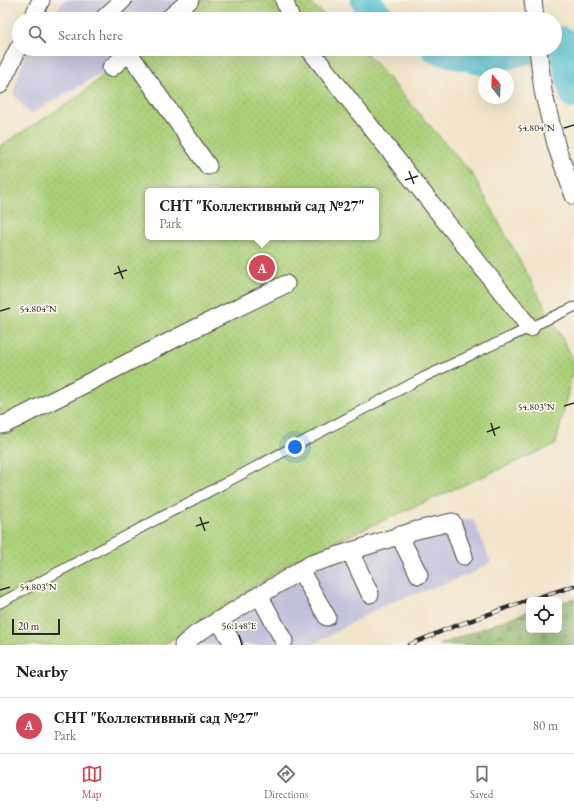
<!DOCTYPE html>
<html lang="en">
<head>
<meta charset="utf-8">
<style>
	body { margin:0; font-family:"EB Garamond",serif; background:#f6f6f6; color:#202124 }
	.controls { position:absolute; right:12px; bottom:12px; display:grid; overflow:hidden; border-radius:6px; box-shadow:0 4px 16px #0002 }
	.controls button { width:36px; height:36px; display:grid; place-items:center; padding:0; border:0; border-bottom:1px solid #e0e0e0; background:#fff; color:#202124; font:20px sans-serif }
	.compass { position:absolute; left:478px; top:68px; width:36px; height:36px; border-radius:50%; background:#fff; box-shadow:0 4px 16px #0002; rotate:342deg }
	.scale { position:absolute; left:12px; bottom:10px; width:48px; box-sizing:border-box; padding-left:4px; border:2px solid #2b2b2b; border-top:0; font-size:11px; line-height:14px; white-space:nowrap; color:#2b2b2b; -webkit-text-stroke:3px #f7f3e8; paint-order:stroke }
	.you { position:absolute; left:295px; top:447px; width:14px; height:14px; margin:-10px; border:3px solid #fff; border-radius:50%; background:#1a73e8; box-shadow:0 0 0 6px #1a73e833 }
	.badge { display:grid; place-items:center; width:26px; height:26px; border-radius:50%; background:#d1495b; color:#fff; font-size:13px; font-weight:700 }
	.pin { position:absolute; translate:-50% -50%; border:2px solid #fff; box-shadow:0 1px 4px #0006 }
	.popup { position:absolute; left:145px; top:188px; width:234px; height:52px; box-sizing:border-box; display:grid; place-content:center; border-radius:6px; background:#fff; filter:drop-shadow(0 1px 3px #0005); font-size:13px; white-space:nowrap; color:#757577 }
	.popup b { font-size:15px; color:#202124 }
	.popup::after { content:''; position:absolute; left:50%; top:100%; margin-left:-8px; border:8px solid transparent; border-top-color:#fff }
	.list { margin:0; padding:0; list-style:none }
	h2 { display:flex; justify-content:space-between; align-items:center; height:52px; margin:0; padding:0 16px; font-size:17px }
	h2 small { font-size:13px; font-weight:400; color:#757577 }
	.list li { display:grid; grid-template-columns:26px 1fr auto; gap:12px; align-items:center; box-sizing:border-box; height:56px; padding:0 16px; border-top:1px solid #e0e0e0 }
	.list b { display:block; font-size:15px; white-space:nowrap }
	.list p { margin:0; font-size:13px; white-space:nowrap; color:#757577 }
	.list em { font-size:13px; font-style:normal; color:#757577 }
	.icon { flex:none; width:22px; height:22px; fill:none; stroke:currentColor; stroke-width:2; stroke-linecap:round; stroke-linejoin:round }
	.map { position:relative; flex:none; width:574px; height:645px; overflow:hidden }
	.search { position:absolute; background:#fff; box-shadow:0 4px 16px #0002; left:12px; right:12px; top:12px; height:44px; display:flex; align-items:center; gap:10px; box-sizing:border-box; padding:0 14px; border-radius:22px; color:#757577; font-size:15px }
	.sheet { height:108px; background:#fff }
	nav { display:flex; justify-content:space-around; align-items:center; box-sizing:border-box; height:56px; border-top:1px solid #e0e0e0; background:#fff; font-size:11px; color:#757577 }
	nav a { display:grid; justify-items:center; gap:2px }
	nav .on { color:#d1495b }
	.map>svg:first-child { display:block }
	.industrial { fill:#c2c1dc }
	.forest { fill:url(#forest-firs); stroke:#5a6e4a }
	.park { fill:url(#park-dots); stroke:#6c7e52; fill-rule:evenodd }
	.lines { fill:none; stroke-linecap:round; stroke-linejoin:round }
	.river { stroke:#58c2d4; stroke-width:29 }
	.service-casing { stroke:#494743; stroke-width:11 }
	.minor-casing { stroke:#494743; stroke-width:19 }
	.service { stroke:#fff; stroke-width:9 }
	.minor { stroke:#fff; stroke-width:17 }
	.rail-casing { stroke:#2b2b2b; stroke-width:4.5 }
	.rail { stroke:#f7f3e8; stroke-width:3; stroke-dasharray:9; stroke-linecap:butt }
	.ticks { fill:none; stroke:#2b2b2b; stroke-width:1.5 }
	.ticks-label { font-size:10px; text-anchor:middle; fill:#2b2b2b; stroke:#f7f3e8; stroke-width:3.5; stroke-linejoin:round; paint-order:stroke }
</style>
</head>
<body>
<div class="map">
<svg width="574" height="645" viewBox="0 0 574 645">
	<defs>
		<pattern id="forest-firs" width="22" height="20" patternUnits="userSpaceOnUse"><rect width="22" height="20" fill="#89b269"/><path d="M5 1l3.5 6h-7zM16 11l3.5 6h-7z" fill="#709157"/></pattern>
		<pattern id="park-dots" width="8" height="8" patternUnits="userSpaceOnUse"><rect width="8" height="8" fill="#acd079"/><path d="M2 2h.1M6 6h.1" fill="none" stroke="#94b369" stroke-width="1.8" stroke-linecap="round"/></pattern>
	</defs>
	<rect width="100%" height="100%" fill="#f7f3e8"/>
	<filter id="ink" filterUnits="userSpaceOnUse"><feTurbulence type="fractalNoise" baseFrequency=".025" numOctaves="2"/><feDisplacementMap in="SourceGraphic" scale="8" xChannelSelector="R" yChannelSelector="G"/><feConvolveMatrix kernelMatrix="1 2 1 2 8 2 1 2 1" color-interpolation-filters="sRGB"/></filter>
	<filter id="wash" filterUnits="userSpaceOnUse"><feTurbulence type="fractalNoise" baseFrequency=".012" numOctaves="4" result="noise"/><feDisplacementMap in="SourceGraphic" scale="16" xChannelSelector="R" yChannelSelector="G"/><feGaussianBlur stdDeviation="0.9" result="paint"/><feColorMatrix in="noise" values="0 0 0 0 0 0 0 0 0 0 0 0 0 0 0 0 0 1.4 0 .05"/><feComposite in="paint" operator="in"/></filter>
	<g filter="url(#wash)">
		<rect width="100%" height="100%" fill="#f2e4ca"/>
		<!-- industrial -->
		<path class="industrial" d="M 65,0 L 197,0 L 174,19 L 49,19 Z
			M 27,49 L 138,49 L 126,59 L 30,114 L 13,94 Z
			M 473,519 L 491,562 L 475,572 L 382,606 L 312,645 L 183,645 L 271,584 L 452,522 Z"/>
		<!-- forest -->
		<path class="forest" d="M 574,599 L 574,645 L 439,645 L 529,611 L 529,630 L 559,630 L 559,603 Z"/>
		<!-- park -->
		<path class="park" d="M 189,0 L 307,0 L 329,19 L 167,19 Z
			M 133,49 L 363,49 L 473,175 L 574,360 L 574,366 L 556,444 L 299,558 L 163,645 L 0,645 L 0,146 L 78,97 ZM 148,191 L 376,191 L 376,237 L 148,237 Z"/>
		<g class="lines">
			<!-- river -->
			<path class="river" d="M 365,0 L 376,14 L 383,19
				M 555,43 L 562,41 L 574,94
				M 436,49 L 483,61 L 529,49"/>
		</g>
	</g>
	<g filter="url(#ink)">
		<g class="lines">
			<defs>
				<path id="service" d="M 0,603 L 424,377 L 574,307"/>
				<path id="minor" d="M 284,0 L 291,19
					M 533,0 L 535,19
					M 32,19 L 41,0
					M 103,19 L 123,0
					M 168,19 L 190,0
					M 309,49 L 530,328
					M 538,49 L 543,91 L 557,148 L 574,196
					M 129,53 L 208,166
					M 111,68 L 133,49
					M 0,85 L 19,47
					M 0,425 L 6,424 L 208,322 L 286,284
					M 399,535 L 419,575
					M 350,551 L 370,594
					M 300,570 L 327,617
					M 259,595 L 284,641
					M 218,620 L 234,645
					M 183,645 L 196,634 L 311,564 L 417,530 L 452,522 L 464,556"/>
			</defs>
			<!-- service casing -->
			<use href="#service" class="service-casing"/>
			<!-- minor casing -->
			<use href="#minor" class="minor-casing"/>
			<!-- service -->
			<use href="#service" class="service"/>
			<!-- minor -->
			<use href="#minor" class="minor"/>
			<defs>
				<path id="rail" d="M 530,600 L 574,586
					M 409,645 L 447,629 L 529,600"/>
			</defs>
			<!-- rail casing -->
			<use href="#rail" class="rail-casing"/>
			<!-- rail -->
			<use href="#rail" class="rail"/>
		</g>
	</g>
	<!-- ticks -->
	<path class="ticks" d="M 564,128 L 574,125M 409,171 L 414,184M 405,180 L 418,176M 118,266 L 123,279M 114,274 L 127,270M 0,311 L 10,308M 564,406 L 574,403M 491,423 L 495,436M 487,432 L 500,427M 200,517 L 205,531M 196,526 L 209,522M 0,590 L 10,587M 239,635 L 242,645"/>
	<g class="ticks-label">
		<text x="536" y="131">54.804°N</text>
		<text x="38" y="312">54.804°N</text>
		<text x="536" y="410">54.803°N</text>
		<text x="38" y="590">54.803°N</text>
		<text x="239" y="629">56.148°E</text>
	</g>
</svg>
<div class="controls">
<button><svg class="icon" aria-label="locate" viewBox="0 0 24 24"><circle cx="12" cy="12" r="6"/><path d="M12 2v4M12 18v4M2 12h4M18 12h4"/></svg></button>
</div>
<svg class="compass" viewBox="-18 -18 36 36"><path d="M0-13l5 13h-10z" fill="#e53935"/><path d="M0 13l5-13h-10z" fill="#757577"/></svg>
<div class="scale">20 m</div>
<div class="you"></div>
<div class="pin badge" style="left:262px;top:268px">A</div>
<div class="popup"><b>СНТ &quot;Коллективный сад №27&quot;</b>Park</div>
<div class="search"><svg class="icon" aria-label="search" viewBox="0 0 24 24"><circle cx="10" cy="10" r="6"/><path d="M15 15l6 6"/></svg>Search here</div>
</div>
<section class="sheet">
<h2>Nearby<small></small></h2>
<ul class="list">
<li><span class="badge">A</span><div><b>СНТ &quot;Коллективный сад №27&quot;</b><p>Park</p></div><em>80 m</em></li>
</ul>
</section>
<nav>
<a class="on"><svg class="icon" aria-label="map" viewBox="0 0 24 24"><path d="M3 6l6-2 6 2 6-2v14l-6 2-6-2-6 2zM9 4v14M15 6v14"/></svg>Map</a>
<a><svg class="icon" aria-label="directions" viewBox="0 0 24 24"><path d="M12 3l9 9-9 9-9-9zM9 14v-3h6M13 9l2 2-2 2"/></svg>Directions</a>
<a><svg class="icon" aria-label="saved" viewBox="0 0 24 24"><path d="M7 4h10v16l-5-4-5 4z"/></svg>Saved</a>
</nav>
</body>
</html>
